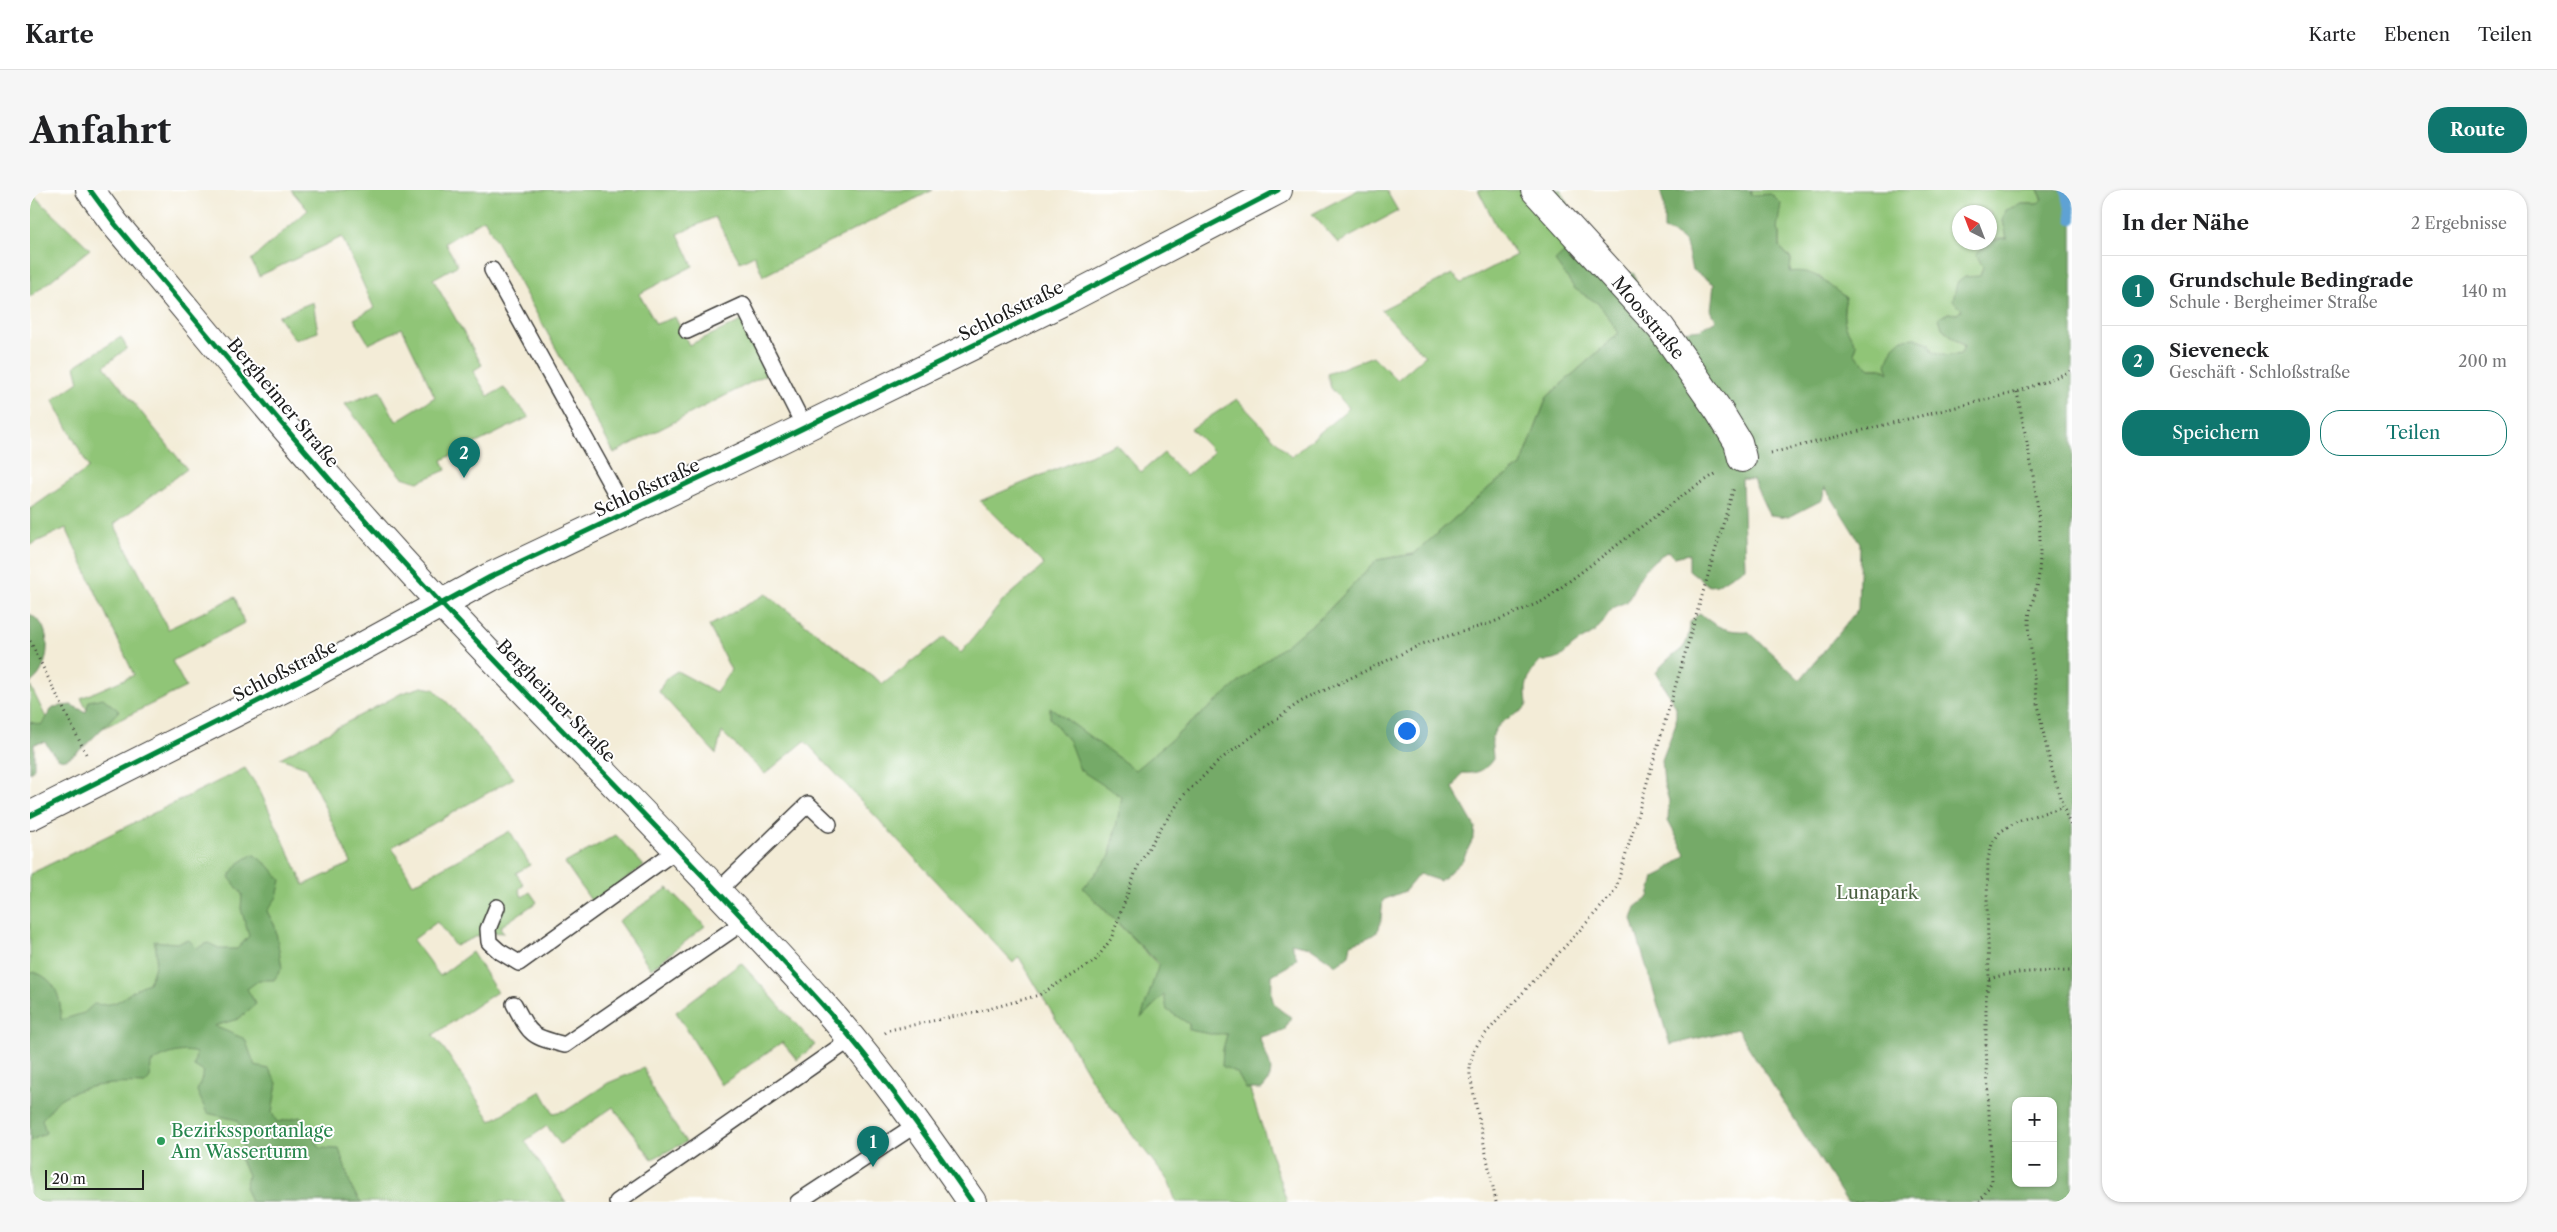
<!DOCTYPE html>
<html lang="de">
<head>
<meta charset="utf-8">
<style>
	body { margin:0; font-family:"Libre Caslon Text",serif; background:#f6f6f6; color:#202124 }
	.controls { position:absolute; right:15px; bottom:15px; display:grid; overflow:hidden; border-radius:10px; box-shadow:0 1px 4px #0004 }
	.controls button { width:45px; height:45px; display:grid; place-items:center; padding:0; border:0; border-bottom:1px solid #e0e0e0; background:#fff; color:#202124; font:25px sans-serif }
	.compass { position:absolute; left:1922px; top:15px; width:45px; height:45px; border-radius:50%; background:#fff; box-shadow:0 1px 4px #0004; rotate:318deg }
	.scale { position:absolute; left:15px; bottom:12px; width:99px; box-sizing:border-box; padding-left:5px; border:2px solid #1c1c1c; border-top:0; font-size:14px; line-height:18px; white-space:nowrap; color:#1c1c1c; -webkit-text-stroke:4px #fff; paint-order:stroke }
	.you { position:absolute; left:1376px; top:540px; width:18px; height:18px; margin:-12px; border:4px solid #fff; border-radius:50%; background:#1a73e8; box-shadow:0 0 0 8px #1a73e833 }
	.badge { display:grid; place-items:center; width:32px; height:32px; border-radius:50%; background:#0f766e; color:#fff; font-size:16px; font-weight:700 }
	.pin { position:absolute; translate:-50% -41px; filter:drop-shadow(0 1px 2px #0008) }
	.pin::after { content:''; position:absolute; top:26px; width:18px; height:15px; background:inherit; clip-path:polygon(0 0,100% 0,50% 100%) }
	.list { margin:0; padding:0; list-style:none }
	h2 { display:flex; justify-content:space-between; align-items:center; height:65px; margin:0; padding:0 20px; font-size:21px }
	h2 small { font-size:16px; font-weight:400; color:#757577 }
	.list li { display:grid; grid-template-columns:32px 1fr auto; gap:15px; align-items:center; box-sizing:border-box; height:70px; padding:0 20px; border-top:1px solid #e0e0e0 }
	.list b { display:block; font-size:19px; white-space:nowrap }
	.list p { margin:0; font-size:16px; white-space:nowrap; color:#757577 }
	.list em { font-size:16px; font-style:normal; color:#757577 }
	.actions { display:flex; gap:10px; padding:15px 20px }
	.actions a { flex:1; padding:11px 0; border:1px solid #0f766e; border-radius:20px; text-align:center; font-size:18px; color:#0f766e }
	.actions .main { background:#0f766e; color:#fff }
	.map { position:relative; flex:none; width:2042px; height:1012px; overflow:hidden; border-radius:20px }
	header { display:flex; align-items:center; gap:30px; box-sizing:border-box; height:70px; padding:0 25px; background:#fff; border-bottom:1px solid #e0e0e0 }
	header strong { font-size:24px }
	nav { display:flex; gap:28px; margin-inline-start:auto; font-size:18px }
	.intro { display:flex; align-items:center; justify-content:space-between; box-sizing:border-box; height:120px; padding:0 30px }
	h1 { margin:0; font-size:35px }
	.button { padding:12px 22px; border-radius:20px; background:#0f766e; color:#fff; font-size:18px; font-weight:700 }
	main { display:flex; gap:30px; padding:0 30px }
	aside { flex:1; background:#fff; border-radius:20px; box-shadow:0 1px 4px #0004 }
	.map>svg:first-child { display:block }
	.green { fill:#90c577; stroke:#56704a; fill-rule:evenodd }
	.forest { fill:#74aa68; stroke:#486342; fill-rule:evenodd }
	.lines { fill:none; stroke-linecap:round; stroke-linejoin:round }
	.stream { stroke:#5fa2d4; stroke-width:10 }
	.lane-casing { stroke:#3c3b38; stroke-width:18 }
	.street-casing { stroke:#3c3b38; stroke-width:30 }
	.secondary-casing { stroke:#3c3b38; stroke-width:30 }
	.path { stroke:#3c3b38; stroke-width:3; stroke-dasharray:1 4; stroke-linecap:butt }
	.lane { stroke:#fff; stroke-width:15 }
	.street { stroke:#fff; stroke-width:28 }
	.secondary { stroke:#fff; stroke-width:28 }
	.cycleway-casing { stroke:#fff; stroke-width:8 }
	.cycleway { stroke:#00873e; stroke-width:5 }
	.leisure-dot { fill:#2e9e5b; stroke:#fff; stroke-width:2 }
	.labels { text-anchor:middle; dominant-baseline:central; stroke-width:4; stroke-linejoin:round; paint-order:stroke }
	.street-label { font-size:18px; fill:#1c1c1c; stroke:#fff }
	.park-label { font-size:18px; fill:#4a6040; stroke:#fff }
	.leisure-label { font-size:18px; fill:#27864d; stroke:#fff; text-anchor:start }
</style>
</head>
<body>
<header>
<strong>Karte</strong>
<nav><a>Karte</a><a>Ebenen</a><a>Teilen</a></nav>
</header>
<div class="intro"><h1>Anfahrt</h1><a class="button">Route</a></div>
<main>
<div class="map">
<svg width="2042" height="1012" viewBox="0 0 2042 1012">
	<rect width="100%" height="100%" fill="#fff"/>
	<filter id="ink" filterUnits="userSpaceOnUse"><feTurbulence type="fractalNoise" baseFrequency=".02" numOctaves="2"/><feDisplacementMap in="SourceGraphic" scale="10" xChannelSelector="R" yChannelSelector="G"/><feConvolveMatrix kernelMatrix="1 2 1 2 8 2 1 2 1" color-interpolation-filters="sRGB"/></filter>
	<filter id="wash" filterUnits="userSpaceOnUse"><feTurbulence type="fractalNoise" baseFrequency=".0096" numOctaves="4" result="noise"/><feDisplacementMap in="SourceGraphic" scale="20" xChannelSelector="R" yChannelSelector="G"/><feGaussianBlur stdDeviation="1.12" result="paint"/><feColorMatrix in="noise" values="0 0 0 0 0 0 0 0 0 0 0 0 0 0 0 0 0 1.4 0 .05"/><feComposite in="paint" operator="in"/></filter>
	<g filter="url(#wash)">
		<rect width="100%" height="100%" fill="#f3ecd7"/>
		<!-- green -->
		<path class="green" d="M 261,0 L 903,0 L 733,86 L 724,65 L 710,72 L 685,27 L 648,44 L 663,76 L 609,104 L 626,134 L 645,127 L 659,155 L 718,128 L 745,180 L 584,263 L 454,29 L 415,53 L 428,75 L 403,89 L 452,175 L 443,181 L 458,206 L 474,198 L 499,227 L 412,270 L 416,280 L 388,292 L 372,287 L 315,214 L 350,201 L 366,231 L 405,207 L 372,138 L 339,154 L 324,129 L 344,118 L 312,47 L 229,86 L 221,70 L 278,20 Z
			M 1328,0 L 1356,0 L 1368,21 L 1308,53 L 1282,24 Z
			M 1448,0 L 1531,0 L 1538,13 L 1542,68 L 1589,143 L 1517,207 L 1491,276 L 1462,295 L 1384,364 L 1347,370 L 1292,427 L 1262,452 L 1084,643 L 1080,666 L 1053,698 L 1204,852 L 1257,1012 L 1146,1012 L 1139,992 L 1066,897 L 989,767 L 983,773 L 775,551 L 735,584 L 692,542 L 686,564 L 629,502 L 635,489 L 647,481 L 686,502 L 701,480 L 679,436 L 736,404 L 853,494 L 914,447 L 931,463 L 972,412 L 1014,375 L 950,311 L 1086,254 L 1111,282 L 1134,263 L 1156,286 L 1184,262 L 1161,239 L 1207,209 L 1261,267 L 1319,218 L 1301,198 L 1297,184 L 1343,166 L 1367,190 L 1395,166 L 1351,120 L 1422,84 L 1432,93 L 1486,65 L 1468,39 Z
			M 1721,0 L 2008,0 L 2013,10 L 2007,14 L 1992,14 L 1973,31 L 1977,48 L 1968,48 L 1953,57 L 1953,77 L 1950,87 L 1935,87 L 1932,120 L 1927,124 L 1918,123 L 1912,138 L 1934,157 L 1931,164 L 1916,166 L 1903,161 L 1899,153 L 1885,148 L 1860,184 L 1852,178 L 1840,178 L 1824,164 L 1827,155 C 1814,136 1811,130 1816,107 L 1800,98 L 1790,87 L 1760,82 L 1761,69 L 1750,57 L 1750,43 L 1720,5 ZM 1930,22 L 1960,22 L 1960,52 L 1930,52 Z
			M 0,2 L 60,59 L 0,107 Z
			M 283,112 L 288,142 L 265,150 L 248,126 Z
			M 91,147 L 97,158 L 74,176 L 157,279 L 84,334 L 138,439 L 205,407 L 214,433 L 142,471 L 156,497 L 67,541 L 51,508 L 104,485 L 36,338 L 0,355 L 0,319 L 59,278 L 23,210 L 49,192 L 45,176 Z
			M 0,495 L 24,544 L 0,555 Z
			M 392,497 L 404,499 L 420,515 L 484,588 L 362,657 L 383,694 L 480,641 L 500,675 L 486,683 L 494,695 L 489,699 L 492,707 L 500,702 L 507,712 L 470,737 L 474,743 L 457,742 L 425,756 L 407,732 L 383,750 L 410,786 L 442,762 L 467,802 L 403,845 L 415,860 L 461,931 L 511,901 L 523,923 L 537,920 L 578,893 L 614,878 L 625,905 L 656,952 L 622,969 L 583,917 L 530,954 L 517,936 L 495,951 L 536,1012 L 0,1012 L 0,684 L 215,578 L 229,599 L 274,695 L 321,673 L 276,577 L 250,568 L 372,503 Z
			M 586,645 L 614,676 L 562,712 L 535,673 Z
			M 638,698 L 675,736 L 621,779 L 588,731 Z
			M 711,773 L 785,855 L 767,870 L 752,852 L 691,895 L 646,822 Z"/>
		<!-- forest -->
		<path class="forest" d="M 1630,0 L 1721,0 L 1720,5 L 1741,4 L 1751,14 L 1747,39 L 1750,43 L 1750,57 L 1761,69 L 1760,82 C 1787,78 1795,95 1816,107 C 1811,130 1814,136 1827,155 L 1824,164 L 1840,178 L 1852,178 L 1859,183 L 1856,175 L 1864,157 L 1873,149 L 1885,148 L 1899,153 L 1903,161 L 1916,166 L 1931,164 L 1934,156 L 1912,138 L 1909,128 L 1918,123 L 1927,124 L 1932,120 L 1923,110 L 1927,93 L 1935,87 L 1950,86 L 1953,77 L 1946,64 C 1954,55 1965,48 1977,48 L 1973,31 L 1976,20 L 1992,14 L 2007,14 L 2013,9 L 2008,0 L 2042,0 L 2042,1012 L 1817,1012 L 1707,839 L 1640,855 L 1602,729 L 1606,717 L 1619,707 L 1624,687 L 1634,682 L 1656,665 L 1638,631 L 1639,611 L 1634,594 L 1632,570 L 1646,533 L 1646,517 L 1626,483 C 1644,456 1658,469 1660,432 L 1670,423 C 1685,437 1697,442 1718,441 L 1770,490 L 1828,419 L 1830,353 L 1795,297 L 1792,310 L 1759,327 L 1739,325 L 1723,290 L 1712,289 L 1715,377 L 1687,395 L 1679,396 L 1659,380 L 1659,364 L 1644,367 L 1639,361 C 1614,374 1609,388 1597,412 C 1578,418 1580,423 1569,437 C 1563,446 1555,447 1547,453 C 1531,464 1533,472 1511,471 C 1502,480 1496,489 1496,502 C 1496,506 1497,511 1497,514 C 1494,526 1466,526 1462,549 C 1461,555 1463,562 1463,569 C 1455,581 1447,584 1432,583 L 1423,598 L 1445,637 L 1444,647 L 1432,671 L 1410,691 L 1389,684 L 1375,701 L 1353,710 C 1349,744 1354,742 1321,754 L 1319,765 L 1306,775 L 1280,757 L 1261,753 L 1267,768 L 1258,776 L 1242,785 C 1242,810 1238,813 1261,827 L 1254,841 L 1230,847 C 1234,869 1251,879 1232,899 L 1216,899 L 1207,883 L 1192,876 L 1193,859 L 1197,844 L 1180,844 L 1159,840 L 1159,834 L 1137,820 L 1134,805 L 1111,828 L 1129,774 L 1053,698 L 1080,666 L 1092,607 L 1050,580 L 1039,551 L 1020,528 L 1020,517 L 1105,580 L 1226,478 L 1292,427 L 1347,370 L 1384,364 L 1462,295 L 1491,276 L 1517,207 L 1589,143 L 1569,114 L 1545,99 L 1525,71 L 1536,61 L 1547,62 L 1604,84 C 1610,111 1635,121 1653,141 L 1671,139 L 1686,130 L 1681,120 L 1684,94 L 1662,80 C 1655,55 1662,51 1634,40 L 1634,15 ZM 1986,911 L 2023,911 L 2023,993 L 1986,993 Z
			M 0,424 C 4,427 10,431 12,435 C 22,452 17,483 0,493 Z
			M 73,508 L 89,521 C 79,530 42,575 30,569 C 24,567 19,557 15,552 L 4,554 L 4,578 L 0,583 L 0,532 L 11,535 L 23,517 L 41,515 L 56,522 L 59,511 Z
			M 223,664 L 238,675 L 251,690 L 247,707 L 237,721 L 245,736 L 252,778 L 244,790 L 229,790 L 217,799 L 226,814 L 208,829 L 184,836 L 215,849 L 225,876 L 239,879 L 247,893 L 242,923 L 247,932 L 270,927 L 290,958 L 309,959 L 322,999 L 331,1012 L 221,1012 L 215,997 L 218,985 L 209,967 C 215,952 215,945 207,930 L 177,923 L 167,901 L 174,882 L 164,876 L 166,863 C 152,858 134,865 121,873 L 120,888 L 115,894 C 86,893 56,893 30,909 C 24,914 18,924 12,929 L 16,943 L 0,951 L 0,784 L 4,782 C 27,790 31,808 31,830 L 54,823 L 64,814 C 94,818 94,801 119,793 C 125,778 129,766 124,751 L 146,753 L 159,750 L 167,758 L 178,753 L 191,759 L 207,759 L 219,746 L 211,719 L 212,704 L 199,687 L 209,673 Z"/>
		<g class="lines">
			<!-- stream -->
			<path class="stream" d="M 2036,0 L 2042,29"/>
		</g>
	</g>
	<g filter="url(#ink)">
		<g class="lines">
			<defs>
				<path id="lane" d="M 462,80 L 596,322
					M 657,141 L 713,115 L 775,238
					M 687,702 L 778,614 L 799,634
					M 467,717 L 458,739 L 459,752 L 469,761 L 489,773 L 648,659
					M 484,814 C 501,846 500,846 535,855 L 715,731
					M 587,1012 L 821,849
					M 768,1012 L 887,934"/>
				<path id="street" d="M 60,0 L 85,34 C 192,161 295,290 409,411 C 535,546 668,676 792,814 C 847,876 895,944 942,1012
					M 1505,0 L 1631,138 L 1689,221 L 1708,252 L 1712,268"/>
				<path id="secondary" d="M 0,626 L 284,483 L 460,387 L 751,249 L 1036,110 L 1248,0"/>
			</defs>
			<!-- lane casing -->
			<use href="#lane" class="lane-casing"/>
			<!-- street casing -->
			<use href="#street" class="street-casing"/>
			<!-- secondary casing -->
			<use href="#secondary" class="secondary-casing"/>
			<!-- path -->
			<path class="path" d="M 1987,202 C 1996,250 2008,299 2010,348 C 2010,365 2010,381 2007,397 C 2004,408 1999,420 1999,431 C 2001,490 2018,585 2042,639
				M 1741,263 L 1987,202 L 2042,181
				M 0,451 L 56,564
				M 1959,789 C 1986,780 2014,782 2042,781
				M 855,843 L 859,840 L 955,820 L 1009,805 L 1065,771 L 1081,749 L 1107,678 L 1130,639 L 1155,604 L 1191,569 L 1270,512 L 1392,454 L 1461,433 L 1513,411 L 1660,300 L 1687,283
				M 1466,1012 L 1440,886 C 1439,867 1445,856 1457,842 L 1580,707 L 1586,698 L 1704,297
				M 1950,1012 L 1962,991 L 1956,855 L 1956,808 L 1959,789 L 1957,713 L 1958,669 L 1962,654 L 1970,642 L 1987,631 L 2033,617"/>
			<!-- lane -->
			<use href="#lane" class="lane"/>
			<!-- street -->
			<use href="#street" class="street"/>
			<!-- secondary -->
			<use href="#secondary" class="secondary"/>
			<defs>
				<path id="cycleway" d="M 60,0 L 85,34 C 192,161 295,290 409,411 C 535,546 668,676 792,814 C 847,876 895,944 942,1012
					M 0,626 L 284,483 L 460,387 L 751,249 L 1036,110 L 1248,0"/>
			</defs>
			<!-- cycleway casing -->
			<use href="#cycleway" class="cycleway-casing"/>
			<!-- cycleway -->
			<use href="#cycleway" class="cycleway"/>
		</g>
	</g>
	<!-- markers -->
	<circle class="leisure-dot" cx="131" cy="951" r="5"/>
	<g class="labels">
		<!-- street labels -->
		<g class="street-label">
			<text transform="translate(981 121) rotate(-26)">Schloßstraße</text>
			<text transform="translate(1618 128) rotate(50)">Moosstraße</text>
			<text transform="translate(253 213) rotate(50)">Bergheimer Straße</text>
			<text transform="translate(617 298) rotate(-25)">Schloßstraße</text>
			<text transform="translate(255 481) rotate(-27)">Schloßstraße</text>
			<text transform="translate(526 511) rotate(46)">Bergheimer Straße</text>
		</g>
		<!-- park labels -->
		<g class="park-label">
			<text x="1847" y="703">Lunapark</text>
		</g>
		<!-- leisure labels -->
		<g class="leisure-label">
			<text x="141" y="941">Bezirkssportanlage<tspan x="141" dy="21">Am Wasserturm</tspan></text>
		</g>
	</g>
</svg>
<div class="controls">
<button>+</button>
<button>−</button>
</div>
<svg class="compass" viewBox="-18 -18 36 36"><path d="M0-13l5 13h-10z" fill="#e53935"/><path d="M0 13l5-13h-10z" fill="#757577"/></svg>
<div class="scale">20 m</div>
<div class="you"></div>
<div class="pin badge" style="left:843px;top:977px">1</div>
<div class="pin badge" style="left:434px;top:288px">2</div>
</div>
<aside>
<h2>In der Nähe<small>2 Ergebnisse</small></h2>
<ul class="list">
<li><span class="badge">1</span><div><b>Grundschule Bedingrade</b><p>Schule · Bergheimer Straße</p></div><em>140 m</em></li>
<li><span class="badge">2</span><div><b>Sieveneck</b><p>Geschäft · Schloßstraße</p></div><em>200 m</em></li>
</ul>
<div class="actions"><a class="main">Speichern</a><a>Teilen</a></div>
</aside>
</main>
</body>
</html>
